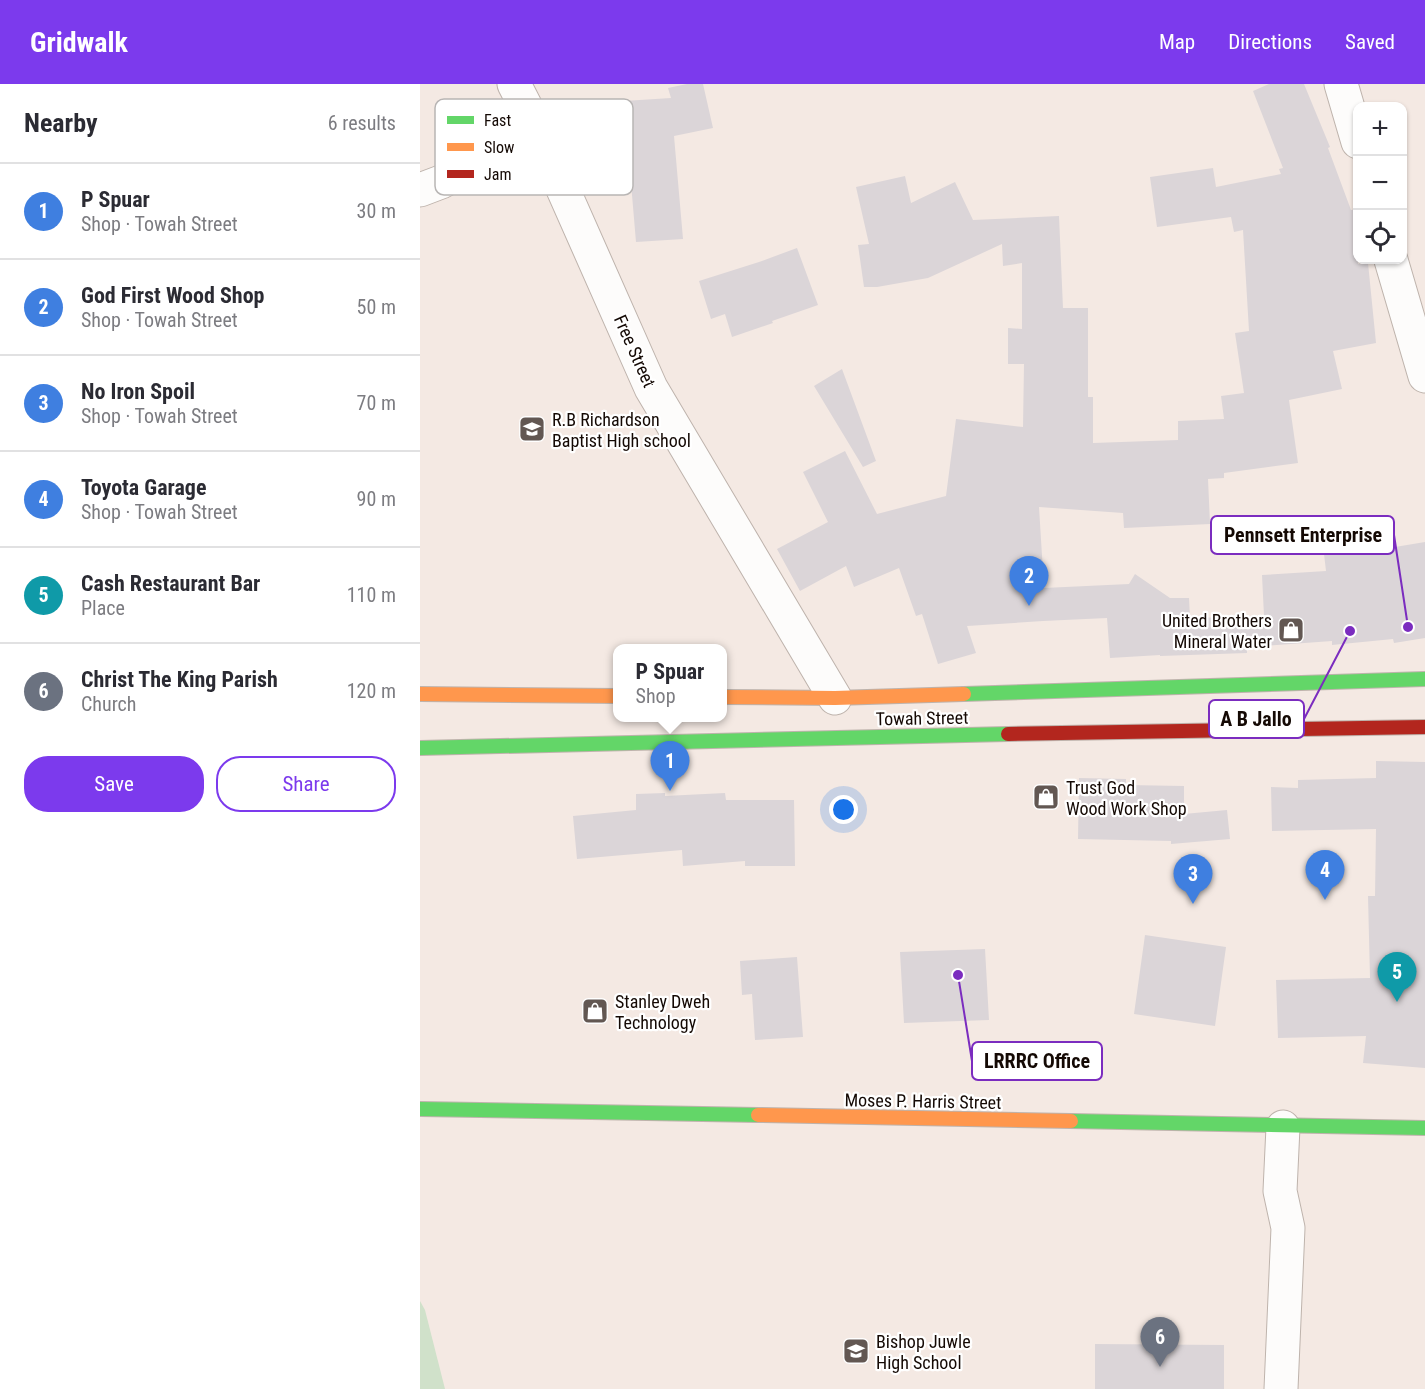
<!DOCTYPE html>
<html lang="en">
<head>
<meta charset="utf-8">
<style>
	body { margin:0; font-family:"Roboto Condensed",sans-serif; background:#f7f7f7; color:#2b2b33 }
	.controls { position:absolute; right:18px; top:18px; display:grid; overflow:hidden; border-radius:12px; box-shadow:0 2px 4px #0004 }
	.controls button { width:54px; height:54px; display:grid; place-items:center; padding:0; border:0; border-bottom:2px solid #e1e1e2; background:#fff; color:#2b2b33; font:30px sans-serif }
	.you { position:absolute; left:424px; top:726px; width:21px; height:21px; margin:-15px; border:4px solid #fff; border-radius:50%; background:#1a73e8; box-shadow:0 0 0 9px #1a73e833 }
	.badge { display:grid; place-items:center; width:39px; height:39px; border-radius:50%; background:#7c3aed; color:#fff; font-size:20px; font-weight:700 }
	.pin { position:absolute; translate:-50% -50px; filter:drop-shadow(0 2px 3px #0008) }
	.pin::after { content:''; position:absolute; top:32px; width:21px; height:18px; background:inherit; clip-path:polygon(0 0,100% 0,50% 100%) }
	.popup { position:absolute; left:193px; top:560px; width:114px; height:78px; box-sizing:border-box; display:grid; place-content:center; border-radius:12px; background:#fff; filter:drop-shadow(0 2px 4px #0005); font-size:20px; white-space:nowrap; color:#7c7c81 }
	.popup b { font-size:22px; color:#2b2b33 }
	.popup::after { content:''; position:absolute; left:50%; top:100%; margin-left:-12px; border:12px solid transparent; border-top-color:#fff }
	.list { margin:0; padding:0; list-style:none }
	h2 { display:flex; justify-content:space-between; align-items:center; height:78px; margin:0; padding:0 24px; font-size:26px }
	h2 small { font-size:20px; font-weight:400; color:#7c7c81 }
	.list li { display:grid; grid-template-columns:39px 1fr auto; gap:18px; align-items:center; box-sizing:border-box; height:96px; padding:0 24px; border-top:2px solid #e1e1e2 }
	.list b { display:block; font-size:22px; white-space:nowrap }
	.list p { margin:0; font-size:20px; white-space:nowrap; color:#7c7c81 }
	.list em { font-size:20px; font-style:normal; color:#7c7c81 }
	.actions { display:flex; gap:12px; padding:18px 24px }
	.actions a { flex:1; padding:14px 0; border:2px solid #7c3aed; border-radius:24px; text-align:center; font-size:21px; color:#7c3aed }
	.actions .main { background:#7c3aed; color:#fff }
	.icon { flex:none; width:33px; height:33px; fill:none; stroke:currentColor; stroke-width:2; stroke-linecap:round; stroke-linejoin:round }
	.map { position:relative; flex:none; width:1005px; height:1305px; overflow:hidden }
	header { display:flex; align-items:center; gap:36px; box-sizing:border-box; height:84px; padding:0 30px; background:#7c3aed; color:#fff }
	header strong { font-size:28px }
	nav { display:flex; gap:33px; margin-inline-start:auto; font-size:21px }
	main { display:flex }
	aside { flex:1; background:#fff }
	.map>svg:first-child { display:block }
	.green { fill:#d0e1ca }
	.building { fill:#dbd5d8 }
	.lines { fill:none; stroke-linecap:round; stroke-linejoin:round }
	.street-casing { stroke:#beb3ac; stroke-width:35 }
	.fast-casing { stroke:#beb3ac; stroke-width:16 }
	.slow-casing { stroke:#beb3ac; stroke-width:16 }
	.jam-casing { stroke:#beb3ac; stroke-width:16 }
	.street { stroke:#fdfcfb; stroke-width:33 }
	.fast { stroke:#63d668; stroke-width:14 }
	.slow { stroke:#ff974d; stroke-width:14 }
	.jam { stroke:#b3261e; stroke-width:14 }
	.labels { text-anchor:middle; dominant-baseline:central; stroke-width:4.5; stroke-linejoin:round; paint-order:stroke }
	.street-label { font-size:18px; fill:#140904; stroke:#fff }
	.poi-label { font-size:18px; fill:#140904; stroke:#fff; text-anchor:start }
	.key { fill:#fff; stroke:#b8b5b4; stroke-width:1.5 }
	.key-label { font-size:16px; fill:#140904 }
	.leader { fill:none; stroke:#7b2cbf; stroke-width:2 }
	.callout-dot { fill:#7b2cbf; stroke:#fff; stroke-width:2 }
	.callout { fill:#fff; stroke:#7b2cbf; stroke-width:2 }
	.callout-label { font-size:20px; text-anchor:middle; font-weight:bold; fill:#140904 }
</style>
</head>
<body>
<header>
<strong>Gridwalk</strong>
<nav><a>Map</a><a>Directions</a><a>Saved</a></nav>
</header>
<main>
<aside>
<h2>Nearby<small>6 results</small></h2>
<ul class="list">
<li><span class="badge" style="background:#3f7fe0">1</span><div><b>P Spuar</b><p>Shop · Towah Street</p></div><em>30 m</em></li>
<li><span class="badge" style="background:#3f7fe0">2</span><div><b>God First Wood Shop</b><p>Shop · Towah Street</p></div><em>50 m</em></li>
<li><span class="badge" style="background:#3f7fe0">3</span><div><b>No Iron Spoil</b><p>Shop · Towah Street</p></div><em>70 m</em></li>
<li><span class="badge" style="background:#3f7fe0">4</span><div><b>Toyota Garage</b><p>Shop · Towah Street</p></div><em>90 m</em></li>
<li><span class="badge" style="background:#0f9aa8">5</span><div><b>Cash Restaurant Bar</b><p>Place</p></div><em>110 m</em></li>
<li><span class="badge" style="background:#6b7280">6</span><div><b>Christ The King Parish</b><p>Church</p></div><em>120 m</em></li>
</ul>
<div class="actions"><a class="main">Save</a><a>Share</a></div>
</aside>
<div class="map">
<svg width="1005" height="1305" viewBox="0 0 1005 1305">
	<rect width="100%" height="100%" fill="#f4e9e3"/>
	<!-- green -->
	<path class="green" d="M 0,1217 L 5,1226 L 25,1305 L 0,1305 Z"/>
	<!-- building -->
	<path class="building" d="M 267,0 L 283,0 L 293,44 L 254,52 L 263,155 L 216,158 L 204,17 L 251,14 L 248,4 Z
		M 849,0 L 884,0 L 910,63 L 908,64 L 931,126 L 938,125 L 938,180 L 948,179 L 956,259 L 913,267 L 922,305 L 869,316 L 878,379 L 804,389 L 804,394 L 788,395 L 790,440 L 704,444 L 703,429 L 619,423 L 624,504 L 709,500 L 715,490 L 750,514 L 769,514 L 770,534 L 844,532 L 842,491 L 906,487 L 904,470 L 938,465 L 939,469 L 1005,458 L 1005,554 L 974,559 L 973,555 L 912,561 L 912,557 L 827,563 L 827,569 L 740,572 L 740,571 L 690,574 L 687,534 L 623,537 L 547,542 L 556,569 L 518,580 L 502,530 L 496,532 L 479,484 L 434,503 L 426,482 L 380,507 L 357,465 L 408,438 L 383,388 L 425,367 L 457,430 L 526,412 L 536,335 L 603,343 L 604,280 L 588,280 L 588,244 L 602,245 L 602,179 L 583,182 L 582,160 L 508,194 L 457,203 L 444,203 L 438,161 L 449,160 L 436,103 L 485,92 L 491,119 L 535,98 L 553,136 L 639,132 L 643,224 L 668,224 L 668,313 L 673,313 L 673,359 L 758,356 L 758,337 L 804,335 L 801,312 L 824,309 L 815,249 L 829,247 L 823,146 L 814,148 L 811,133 L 737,143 L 730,93 L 793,84 L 796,103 L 861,90 L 859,85 L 863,84 L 833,7 Z
		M 377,164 L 398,221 L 352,237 L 353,239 L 312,253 L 305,230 L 291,235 L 279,197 L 339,178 Z
		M 422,285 L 456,377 L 443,383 L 394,302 Z
		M 956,677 L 1005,678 L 1005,984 L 943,979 L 946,952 L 858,954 L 856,896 L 950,894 L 948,812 L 955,812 L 956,745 L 852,747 L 851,703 L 878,704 L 878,696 L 956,694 Z
		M 659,694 L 706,695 L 706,701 L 764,702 L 764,730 L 807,726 L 810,755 L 751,760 L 751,757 L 658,755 Z
		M 245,709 L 245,712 L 305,709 L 306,716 L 374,716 L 375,782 L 325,782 L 325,777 L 263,782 L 262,766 L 157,775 L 153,732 L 216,726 L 216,710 Z
		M 725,851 L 806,863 L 795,942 L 714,930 Z
		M 565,865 L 569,936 L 484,939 L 480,868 Z
		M 377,873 L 383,953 L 335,956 L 332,910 L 322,911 L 320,877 Z
		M 675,1260 L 804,1261 L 804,1305 L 675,1305 Z"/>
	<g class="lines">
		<defs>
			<path id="street" d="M 94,0 L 111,33 L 231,304 L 415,614
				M 921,0 L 938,58
				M 0,106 L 21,98 L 52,82 L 111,33
				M 971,176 L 1005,292
				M 861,1305 L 868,1144 L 860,1107 L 863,1043"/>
			<path id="fast" d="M 544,610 L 1005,595
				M 0,664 L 588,650
				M 0,1025 L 338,1031
				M 651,1037 L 1005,1044"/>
			<path id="slow" d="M 0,610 L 198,612
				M 302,613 L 415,614 L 544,610
				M 338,1031 L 651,1037"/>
			<path id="jam" d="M 588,650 L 1005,643"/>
		</defs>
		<!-- street casing -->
		<use href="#street" class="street-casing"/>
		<!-- fast casing -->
		<use href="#fast" class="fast-casing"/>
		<!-- slow casing -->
		<use href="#slow" class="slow-casing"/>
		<!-- jam casing -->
		<use href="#jam" class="jam-casing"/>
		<!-- street -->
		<use href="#street" class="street"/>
		<!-- fast -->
		<use href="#fast" class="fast"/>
		<!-- slow -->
		<use href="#slow" class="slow"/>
		<!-- jam -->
		<use href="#jam" class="jam"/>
	</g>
	<!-- icons -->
	<defs>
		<symbol id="school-square" viewBox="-11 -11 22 22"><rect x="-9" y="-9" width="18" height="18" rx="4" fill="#625752" stroke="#fff"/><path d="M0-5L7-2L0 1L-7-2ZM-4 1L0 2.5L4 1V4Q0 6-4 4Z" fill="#fff"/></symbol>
		<symbol id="shop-square" viewBox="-11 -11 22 22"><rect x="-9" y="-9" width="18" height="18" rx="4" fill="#625752" stroke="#fff"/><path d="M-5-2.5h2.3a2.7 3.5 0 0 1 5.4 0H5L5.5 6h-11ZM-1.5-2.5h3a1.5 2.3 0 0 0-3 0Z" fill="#fff"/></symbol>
	</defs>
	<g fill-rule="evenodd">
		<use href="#school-square" x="97" y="330" width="30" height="30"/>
		<use href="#shop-square" x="856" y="531" width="30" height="30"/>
		<use href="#shop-square" x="611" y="698" width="30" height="30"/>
		<use href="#shop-square" x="160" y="912" width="30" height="30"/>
		<use href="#school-square" x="421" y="1252" width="30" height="30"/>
	</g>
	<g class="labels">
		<!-- street labels -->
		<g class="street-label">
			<text transform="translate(215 267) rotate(66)">Free Street</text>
			<text transform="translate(502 634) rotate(-1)">Towah Street</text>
			<text transform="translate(503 1017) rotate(1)">Moses P. Harris Street</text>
		</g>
		<!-- poi labels -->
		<g class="poi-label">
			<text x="132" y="335">R.B Richardson<tspan x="132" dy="21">Baptist High school</tspan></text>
			<text x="852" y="536" text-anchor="end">United Brothers<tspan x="852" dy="21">Mineral Water</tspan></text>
			<text x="646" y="703">Trust God<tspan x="646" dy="21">Wood Work Shop</tspan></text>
			<text x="195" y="917">Stanley Dweh<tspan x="195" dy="21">Technology</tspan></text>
			<text x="456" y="1257">Bishop Juwle<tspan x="456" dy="21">High School</tspan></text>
		</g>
	</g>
	<!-- legend -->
	<rect x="15" y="15" width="198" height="96" rx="9" class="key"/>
	<rect x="27" y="32" width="27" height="8" fill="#63d668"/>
	<rect x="27" y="59" width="27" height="8" fill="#ff974d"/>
	<rect x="27" y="86" width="27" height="8" fill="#b3261e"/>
	<g class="key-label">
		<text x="64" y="42">Fast</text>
		<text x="64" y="69">Slow</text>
		<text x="64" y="96">Jam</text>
	</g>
	<!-- callouts -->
	<path class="leader" d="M988 543L974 451M930 547L884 635M538 891L552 977"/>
	<g class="callout-dot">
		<circle cx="988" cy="543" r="6"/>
		<circle cx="930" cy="547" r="6"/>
		<circle cx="538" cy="891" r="6"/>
	</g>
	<g class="callout">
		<rect x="791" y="432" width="183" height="38" rx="6"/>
		<rect x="789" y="616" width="95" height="38" rx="6"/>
		<rect x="552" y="958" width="130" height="38" rx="6"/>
	</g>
	<g class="callout-label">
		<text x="883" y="458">Pennsett Enterprise</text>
		<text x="836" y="642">A B Jallo</text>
		<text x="617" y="984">LRRRC Office</text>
	</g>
</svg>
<div class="controls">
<button>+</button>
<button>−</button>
<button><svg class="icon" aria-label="locate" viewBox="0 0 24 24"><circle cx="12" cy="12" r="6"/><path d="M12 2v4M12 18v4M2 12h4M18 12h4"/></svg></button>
</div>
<div class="you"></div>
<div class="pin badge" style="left:250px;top:707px;background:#3f7fe0">1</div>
<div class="popup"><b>P Spuar</b>Shop</div>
<div class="pin badge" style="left:609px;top:522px;background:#3f7fe0">2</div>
<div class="pin badge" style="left:773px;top:820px;background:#3f7fe0">3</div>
<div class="pin badge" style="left:905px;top:816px;background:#3f7fe0">4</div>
<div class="pin badge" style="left:977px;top:918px;background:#0f9aa8">5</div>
<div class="pin badge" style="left:740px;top:1283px;background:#6b7280">6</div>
</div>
</main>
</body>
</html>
